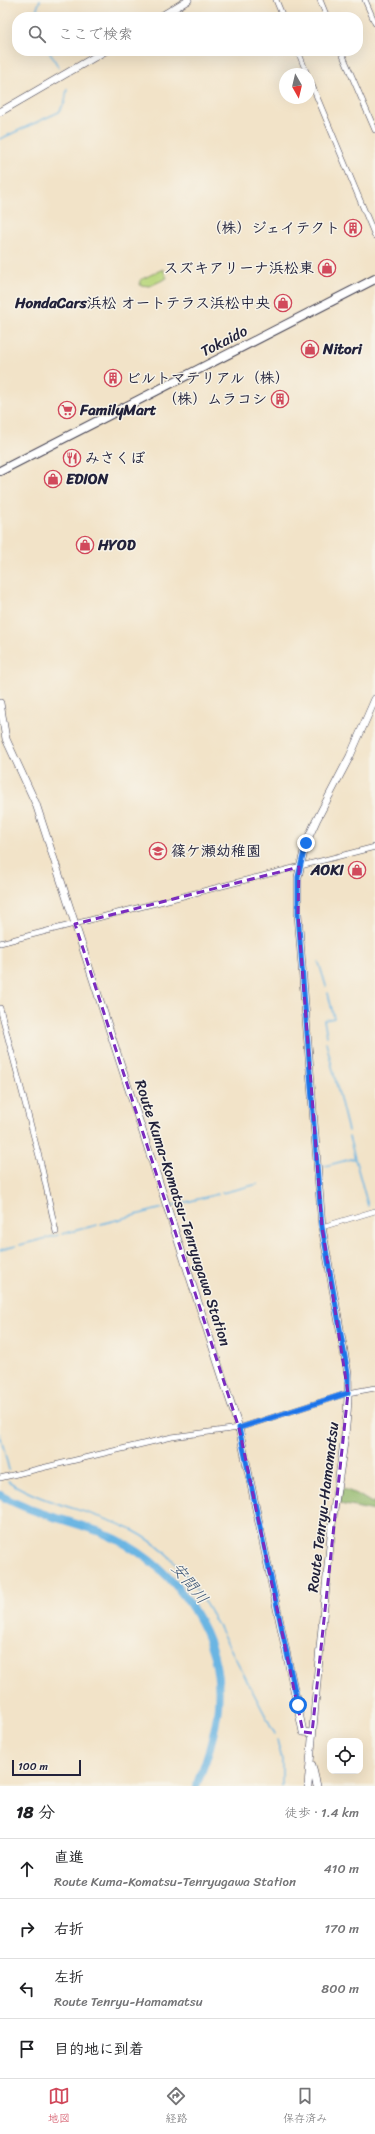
<!DOCTYPE html>
<html lang="ja">
<head>
<meta charset="utf-8">
<style>
	body { margin:0; font-family:Sriracha,"Klee One",sans-serif; background:#f6f6f6; color:#202124 }
	.controls { position:absolute; right:12px; bottom:12px; display:grid; overflow:hidden; border-radius:8px; box-shadow:0 4px 16px #0002 }
	.controls button { width:36px; height:36px; display:grid; place-items:center; padding:0; border:0; border-bottom:1px solid #e0e0e0; background:#fff; color:#202124; font:20px sans-serif }
	.compass { position:absolute; left:279px; top:68px; width:36px; height:36px; border-radius:50%; background:#fff; box-shadow:0 4px 16px #0002; rotate:172deg }
	.scale { position:absolute; left:12px; bottom:10px; width:69px; box-sizing:border-box; padding-left:4px; border:2px solid #22223b; border-top:0; font-size:11px; line-height:14px; white-space:nowrap; color:#22223b; -webkit-text-stroke:3px #f7f3e8; paint-order:stroke }
	.stop { position:absolute; width:12px; height:12px; margin:-9px; border:3px solid #1a73e8; border-radius:50%; background:#fff }
	.stop.end { background:#1a73e8; border-color:#fff; box-shadow:0 1px 4px #0008 }
	.list { margin:0; padding:0; list-style:none }
	h2 { display:flex; justify-content:space-between; align-items:center; height:52px; margin:0; padding:0 16px; font-size:17px }
	h2 small { font-size:13px; font-weight:400; color:#757577 }
	.list li { display:grid; grid-template-columns:26px 1fr auto; gap:12px; align-items:center; box-sizing:border-box; height:60px; padding:0 16px; border-top:1px solid #e0e0e0 }
	.list b { display:block; font-size:15px; white-space:nowrap }
	.list p { margin:0; font-size:13px; white-space:nowrap; color:#757577 }
	.list em { font-size:13px; font-style:normal; color:#757577 }
	.icon { flex:none; width:22px; height:22px; fill:none; stroke:currentColor; stroke-width:2; stroke-linecap:round; stroke-linejoin:round }
	.map { position:relative; flex:none; width:375px; height:1786px; overflow:hidden }
	.search { position:absolute; background:#fff; box-shadow:0 4px 16px #0002; left:12px; right:12px; top:12px; height:44px; display:flex; align-items:center; gap:10px; box-sizing:border-box; padding:0 14px; border-radius:16px; color:#757577; font-size:15px }
	.sheet { height:292px; background:#fff }
	nav { display:flex; justify-content:space-around; align-items:center; box-sizing:border-box; height:56px; border-top:1px solid #e0e0e0; background:#fff; font-size:11px; color:#757577 }
	nav a { display:grid; justify-items:center; gap:2px }
	nav .on { color:#d1495b }
	.map>svg:first-child { display:block }
	.green { fill:#b9d77d; stroke:#6e7c5c }
	.forest { fill:#92b86c; stroke:#5a6d54 }
	.lines { fill:none; stroke-linecap:round; stroke-linejoin:round }
	.stream { stroke:#6bb5e3; stroke-width:1.5 }
	.river { stroke:#6bb5e3; stroke-width:8 }
	.minor-casing { stroke:#413f50; stroke-width:6 }
	.major-casing { stroke:#413f50; stroke-width:8 }
	.highway-casing { stroke:#413f50; stroke-width:10 }
	.minor { stroke:#fff; stroke-width:5 }
	.major { stroke:#fff; stroke-width:7 }
	.highway { stroke:#fff; stroke-width:8 }
	.route { stroke:#1a73e8; stroke-width:5 }
	.marked { fill:none; stroke:#7b2cbf; stroke-width:3; stroke-dasharray:8 5; stroke-linejoin:round }
	.labels { text-anchor:middle; dominant-baseline:central; stroke-width:3; stroke-linejoin:round; paint-order:stroke }
	.poi-label { font-size:15px; font-weight:bold; fill:#22223b; stroke:#f7f3e8; text-anchor:start }
	.street-label { font-size:15px; fill:#22223b; stroke:#f7f3e8 }
	.water-label { font-size:16px; font-style:italic; fill:#3c5576; stroke:#f7f3e8 }
</style>
</head>
<body>
<div class="map">
<svg width="375" height="1786" viewBox="0 0 375 1786">
	<rect width="100%" height="100%" fill="#f7f3e8"/>
	<filter id="ink" filterUnits="userSpaceOnUse"><feTurbulence type="fractalNoise" baseFrequency=".025" numOctaves="2"/><feDisplacementMap in="SourceGraphic" scale="8" xChannelSelector="R" yChannelSelector="G"/><feConvolveMatrix kernelMatrix="1 2 1 2 8 2 1 2 1" color-interpolation-filters="sRGB"/></filter>
	<filter id="wash" filterUnits="userSpaceOnUse"><feTurbulence type="fractalNoise" baseFrequency=".012" numOctaves="4" result="noise"/><feDisplacementMap in="SourceGraphic" scale="16" xChannelSelector="R" yChannelSelector="G"/><feGaussianBlur stdDeviation="0.9" result="paint"/><feColorMatrix in="noise" values="0 0 0 0 0 0 0 0 0 0 0 0 0 0 0 0 0 1.4 0 .05"/><feComposite in="paint" operator="in"/></filter>
	<g filter="url(#wash)">
		<rect width="100%" height="100%" fill="#f2e3c8"/>
		<!-- green -->
		<path class="green" d="M 163,269 L 167,278 L 150,286 L 140,285 L 140,280 Z"/>
		<!-- forest -->
		<path class="forest" d="M 341,1488 L 357,1494 L 372,1503 L 375,1501 L 375,1511 L 340,1504 Z"/>
		<g class="lines">
			<!-- stream -->
			<path class="stream" d="M 34,17 L 40,0
				M 49,51 L 59,68
				M 0,139 L 59,112 L 65,102 L 67,89
				M 319,963 L 326,986
				M 327,1036 L 324,1020 L 334,1018 L 328,993
				M 326,1042 L 348,1131
				M 349,1137 L 368,1206
				M 321,1167 L 355,1158
				M 222,1193 L 258,1184
				M 171,1206 L 218,1194
				M 101,1224 L 163,1208
				M 62,1234 L 97,1225
				M 20,1245 L 58,1235
				M 0,1250 L 16,1246
				M 0,1434 L 9,1470
				M 8,1481 C 46,1506 94,1510 134,1531 C 182,1556 206,1602 230,1648 C 245,1677 260,1705 275,1734
				M 277,1740 L 282,1759 L 282,1786"/>
			<!-- river -->
			<path class="river" d="M 0,1495 C 32,1514 71,1520 105,1534 C 138,1548 164,1569 185,1597 C 231,1661 225,1717 196,1786"/>
		</g>
	</g>
	<g filter="url(#ink)">
		<g class="lines">
			<defs>
				<path id="minor" d="M 276,0 L 283,17
					M 320,0 L 327,17
					M 365,0 L 375,23
					M 298,51 L 307,74
					M 341,51 L 375,130
					M 309,78 L 375,236
					M 0,943 L 375,847
					M 0,1008 L 41,1164 L 56,1232
					M 322,1227 L 375,1211
					M 0,1478 L 172,1437 L 239,1428 L 348,1393 L 375,1388"/>
				<path id="major" d="M 160,17 L 188,0
					M 0,112 L 105,51
					M 0,703 L 6,739 L 36,804 L 239,1428 L 303,1732 L 312,1733
					M 312,1765 L 317,1786
					M 308,1786 C 315,1699 323,1612 332,1525 C 338,1475 350,1425 348,1374 L 322,1227 L 298,914 L 298,877 L 306,843 L 316,821 L 350,756 L 375,699"/>
				<path id="highway" d="M 0,471 L 375,279"/>
			</defs>
			<!-- minor casing -->
			<use href="#minor" class="minor-casing"/>
			<!-- major casing -->
			<use href="#major" class="major-casing"/>
			<!-- highway casing -->
			<use href="#highway" class="highway-casing"/>
			<!-- minor -->
			<use href="#minor" class="minor"/>
			<!-- major -->
			<use href="#major" class="major"/>
			<!-- highway -->
			<use href="#highway" class="highway"/>
		</g>
	</g>
	<g class="lines" filter="url(#ink)">
		<!-- route -->
		<path class="route" d="M 298,1705 L 239,1428 L 348,1393 L 348,1374 L 322,1227 L 320,1205 L 298,914 L 298,877 L 306,843"/>
	</g>
	<!-- marked area -->
	<path class="marked" d="M 299,867 L 298,914 L 322,1227 L 348,1393 L 312,1733 L 303,1732 L 239,1428 L 75,924 Z"/>
	<!-- icons -->
	<defs>
		<symbol id="building-ring" viewBox="-11 -11 22 22"><circle r="9.5" fill="#f7f3e8" stroke="#d1495b" stroke-width="1.5"/><path d="M-4-6H4V6H1V3H-1V6H-4ZM-2.5-4.3h1.7v1.8h-1.7ZM.8-4.3h1.7v1.8H.8ZM-2.5-1h1.7V.8h-1.7ZM.8-1h1.7V.8H.8Z" fill="#d1495b"/></symbol>
		<symbol id="shop-ring" viewBox="-11 -11 22 22"><circle r="9.5" fill="#f7f3e8" stroke="#d1495b" stroke-width="1.5"/><path d="M-5-2.5h2.3a2.7 3.5 0 0 1 5.4 0H5L5.5 6h-11ZM-1.5-2.5h3a1.5 2.3 0 0 0-3 0Z" fill="#d1495b"/></symbol>
		<symbol id="supermarket-ring" viewBox="-11 -11 22 22"><circle r="9.5" fill="#f7f3e8" stroke="#d1495b" stroke-width="1.5"/><path d="M-6-5.5h2.5l.6 2H6L4.5 2H-2.5L-4.4-4H-6ZM-1.5 3.2a1.3 1.3 0 1 0 .1 0ZM3 3.2a1.3 1.3 0 1 0 .1 0Z" fill="#d1495b"/></symbol>
		<symbol id="restaurant-ring" viewBox="-11 -11 22 22"><circle r="9.5" fill="#f7f3e8" stroke="#d1495b" stroke-width="1.5"/><path d="M-5-6h1v4h1v-4h1v4h1v-4h1v5L-1.5 .5V6h-2V.5L-5-1ZM5-6V6H3V1.5H1.5Q1.5-4 5-6Z" fill="#d1495b"/></symbol>
		<symbol id="school-ring" viewBox="-11 -11 22 22"><circle r="9.5" fill="#f7f3e8" stroke="#d1495b" stroke-width="1.5"/><path d="M0-5L7-2L0 1L-7-2ZM-4 1L0 2.5L4 1V4Q0 6-4 4Z" fill="#d1495b"/></symbol>
	</defs>
	<g fill-rule="evenodd">
		<use href="#building-ring" x="343" y="218" width="20" height="20"/>
		<use href="#shop-ring" x="317" y="258" width="20" height="20"/>
		<use href="#shop-ring" x="273" y="293" width="20" height="20"/>
		<use href="#shop-ring" x="300" y="339" width="20" height="20"/>
		<use href="#building-ring" x="103" y="368" width="20" height="20"/>
		<use href="#building-ring" x="270" y="389" width="20" height="20"/>
		<use href="#supermarket-ring" x="57" y="400" width="20" height="20"/>
		<use href="#restaurant-ring" x="62" y="448" width="20" height="20"/>
		<use href="#shop-ring" x="43" y="469" width="20" height="20"/>
		<use href="#shop-ring" x="75" y="535" width="20" height="20"/>
		<use href="#school-ring" x="148" y="841" width="20" height="20"/>
		<use href="#shop-ring" x="347" y="860" width="20" height="20"/>
	</g>
	<g class="labels">
		<!-- poi labels -->
		<g class="poi-label">
			<text x="340" y="228" text-anchor="end">（株）ジェイテクト</text>
			<text x="314" y="268" text-anchor="end">スズキアリーナ浜松東</text>
			<text x="270" y="303" text-anchor="end">HondaCars浜松 オートテラス浜松中央</text>
			<text x="323" y="349">Nitori</text>
			<text x="126" y="378">ビルトマテリアル（株）</text>
			<text x="267" y="399" text-anchor="end">（株）ムラコシ</text>
			<text x="80" y="410">FamilyMart</text>
			<text x="85" y="458">みさくぼ</text>
			<text x="66" y="479">EDION</text>
			<text x="98" y="545">HYOD</text>
			<text x="171" y="851">篠ケ瀬幼稚園</text>
			<text x="344" y="870" text-anchor="end">AOKI</text>
		</g>
		<!-- street labels -->
		<g class="street-label">
			<text transform="translate(224 341) rotate(-27)">Tokaido</text>
			<text transform="translate(183 1213) rotate(72)">Route Kuma-Komatsu-Tenryugawa Station</text>
			<text transform="translate(323 1507) rotate(-83)">Route Tenryu-Hamamatsu</text>
		</g>
		<!-- water labels -->
		<g class="water-label">
			<text transform="translate(190 1583) rotate(51)">安間川</text>
		</g>
	</g>
</svg>
<div class="controls">
<button><svg class="icon" aria-label="locate" viewBox="0 0 24 24"><circle cx="12" cy="12" r="6"/><path d="M12 2v4M12 18v4M2 12h4M18 12h4"/></svg></button>
</div>
<svg class="compass" viewBox="-18 -18 36 36"><path d="M0-13l5 13h-10z" fill="#e53935"/><path d="M0 13l5-13h-10z" fill="#757577"/></svg>
<div class="scale">100 m</div>
<div class="stop" style="left:298px;top:1705px"></div>
<div class="stop end" style="left:306px;top:843px"></div>
<div class="search"><svg class="icon" aria-label="search" viewBox="0 0 24 24"><circle cx="10" cy="10" r="6"/><path d="M15 15l6 6"/></svg>ここで検索</div>
</div>
<section class="sheet">
<h2>18 分<small>徒歩 · 1.4 km</small></h2>
<ul class="list">
<li><svg class="icon" aria-label="ahead" viewBox="0 0 24 24"><path d="M12 20V5M6 11l6-6 6 6"/></svg><div><b>直進</b><p>Route Kuma-Komatsu-Tenryugawa Station</p></div><em>410 m</em></li>
<li><svg class="icon" aria-label="right" viewBox="0 0 24 24"><path d="M7 20v-9h11M14 6l5 5-5 5"/></svg><div><b>右折</b></div><em>170 m</em></li>
<li><svg class="icon" aria-label="left" viewBox="0 0 24 24"><path d="M17 20v-9H6M10 6l-5 5 5 5"/></svg><div><b>左折</b><p>Route Tenryu-Hamamatsu</p></div><em>800 m</em></li>
<li><svg class="icon" aria-label="arrive" viewBox="0 0 24 24"><path d="M6 21V4h12l-3 4 3 4H6"/></svg><div><b>目的地に到着</b></div></li>
</ul>
</section>
<nav>
<a class="on"><svg class="icon" aria-label="map" viewBox="0 0 24 24"><path d="M3 6l6-2 6 2 6-2v14l-6 2-6-2-6 2zM9 4v14M15 6v14"/></svg>地図</a>
<a><svg class="icon" aria-label="directions" viewBox="0 0 24 24"><path d="M12 3l9 9-9 9-9-9zM9 14v-3h6M13 9l2 2-2 2"/></svg>経路</a>
<a><svg class="icon" aria-label="saved" viewBox="0 0 24 24"><path d="M7 4h10v16l-5-4-5 4z"/></svg>保存済み</a>
</nav>
</body>
</html>
